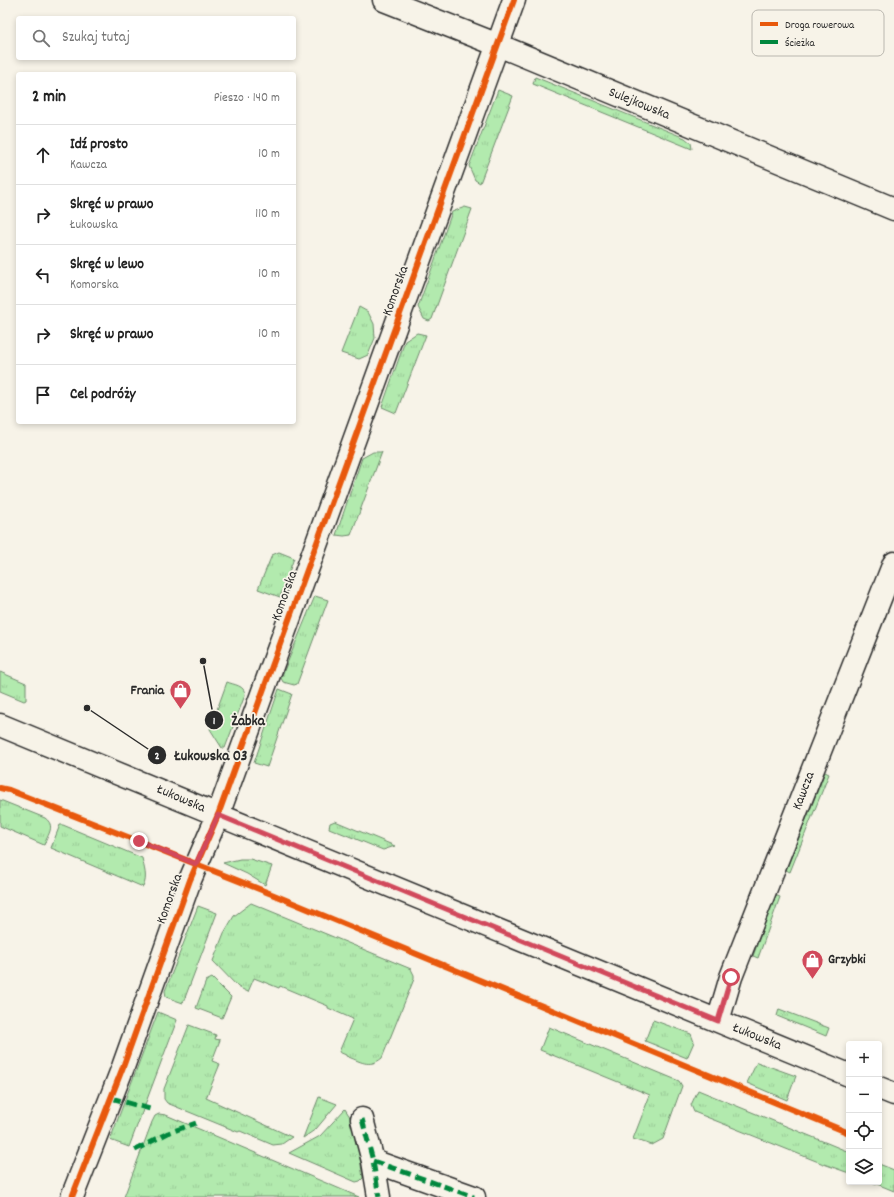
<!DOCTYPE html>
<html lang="pl">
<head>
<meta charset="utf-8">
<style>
	body { margin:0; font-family:Dekko,sans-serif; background:#f2f2f2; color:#222 }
	.controls { position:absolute; right:12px; bottom:12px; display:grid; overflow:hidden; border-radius:4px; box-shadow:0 2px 6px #0003 }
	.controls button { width:36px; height:36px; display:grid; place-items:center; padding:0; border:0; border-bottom:1px solid #e0e0e0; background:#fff; color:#222; font:20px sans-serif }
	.stop { position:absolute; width:12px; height:12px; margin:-9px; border:3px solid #d1495b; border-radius:50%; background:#fff }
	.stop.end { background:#d1495b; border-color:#fff; box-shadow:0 1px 4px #0008 }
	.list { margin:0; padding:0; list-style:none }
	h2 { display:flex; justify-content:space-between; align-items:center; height:52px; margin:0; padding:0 16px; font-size:17px }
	h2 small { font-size:13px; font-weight:400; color:#767676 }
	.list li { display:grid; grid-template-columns:26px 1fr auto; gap:12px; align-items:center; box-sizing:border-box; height:60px; padding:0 16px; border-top:1px solid #e0e0e0 }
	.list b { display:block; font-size:15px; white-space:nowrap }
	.list p { margin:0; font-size:13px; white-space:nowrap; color:#767676 }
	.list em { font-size:13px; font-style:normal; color:#767676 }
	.icon { flex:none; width:22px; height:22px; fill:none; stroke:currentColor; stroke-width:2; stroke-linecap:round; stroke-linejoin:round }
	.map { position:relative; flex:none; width:894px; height:1197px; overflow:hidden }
	.search { position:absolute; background:#fff; box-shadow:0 2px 6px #0003; left:16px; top:16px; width:280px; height:44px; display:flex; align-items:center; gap:10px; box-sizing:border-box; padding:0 14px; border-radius:4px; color:#767676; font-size:15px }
	.panel { position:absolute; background:#fff; box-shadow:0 2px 6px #0003; left:16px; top:72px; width:280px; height:352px; border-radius:4px }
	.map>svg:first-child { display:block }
	.grass { fill:url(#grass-tufts); stroke:#6e8a6c }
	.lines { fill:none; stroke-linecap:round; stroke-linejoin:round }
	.minor-casing { stroke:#2b2b2b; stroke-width:25 }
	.minor { stroke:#f7f3e8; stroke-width:22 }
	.quiet { stroke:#00873e; stroke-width:5; stroke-dasharray:10 5; stroke-linecap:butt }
	.cycleway-casing { stroke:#f7f3e8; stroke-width:8 }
	.cycleway { stroke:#e8590c; stroke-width:6 }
	.route { stroke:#d1495b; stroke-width:5 }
	.labels { text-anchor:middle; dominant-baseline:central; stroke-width:3.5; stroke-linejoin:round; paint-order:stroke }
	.street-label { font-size:14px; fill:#2b2b2b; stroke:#f7f3e8 }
	.poi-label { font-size:14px; font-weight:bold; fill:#2b2b2b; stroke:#f7f3e8; text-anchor:end }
	.key { fill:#f7f3e8; stroke:#bab7af; stroke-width:1 }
	.key-label { font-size:11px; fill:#2b2b2b }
	.leader { fill:none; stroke:#2b2b2b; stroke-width:1.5 }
	.callout-dot { fill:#2b2b2b; stroke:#f7f3e8; stroke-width:1.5 }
	.mark-label { font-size:12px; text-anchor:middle; font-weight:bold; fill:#fff }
	.callout-label { font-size:15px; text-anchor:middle; font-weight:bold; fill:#2b2b2b; stroke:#f7f3e8; stroke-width:3.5; stroke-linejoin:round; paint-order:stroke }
</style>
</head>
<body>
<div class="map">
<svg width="894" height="1197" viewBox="0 0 894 1197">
	<defs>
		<pattern id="grass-tufts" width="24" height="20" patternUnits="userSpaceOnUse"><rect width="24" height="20" fill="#b2eaae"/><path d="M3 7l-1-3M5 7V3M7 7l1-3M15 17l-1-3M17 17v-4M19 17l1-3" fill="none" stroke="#99c996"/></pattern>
	</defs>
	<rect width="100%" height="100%" fill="#f7f3e8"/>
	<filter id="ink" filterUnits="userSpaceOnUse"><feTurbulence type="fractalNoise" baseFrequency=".025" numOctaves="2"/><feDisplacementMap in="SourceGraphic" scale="8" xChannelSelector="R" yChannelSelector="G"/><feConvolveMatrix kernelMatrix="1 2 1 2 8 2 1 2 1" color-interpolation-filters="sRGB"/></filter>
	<g filter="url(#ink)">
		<!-- grass -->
		<path class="grass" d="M 535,77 L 685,138 L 691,143 L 692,149 L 533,84 Z
			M 498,90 L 513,96 L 480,183 L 475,180 L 469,166 Z
			M 465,207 L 472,209 L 432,319 L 429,321 L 424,319 L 418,307 L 452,212 Z
			M 359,307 L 368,312 L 374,324 L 375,338 L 368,355 L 359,359 L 341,353 Z
			M 417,333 L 426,335 L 396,413 L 382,407 L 405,341 Z
			M 373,452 L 382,452 L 351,535 L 344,536 L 336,535 L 362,458 Z
			M 279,552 L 294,558 L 280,597 L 258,589 L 272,555 Z
			M 315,596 L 328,600 L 297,684 L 294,685 L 283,682 L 281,678 Z
			M 0,672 L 26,683 L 26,700 L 24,701 L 0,691 Z
			M 227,682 C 234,685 245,685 245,695 L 225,748 L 222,748 L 210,729 Z
			M 279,689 L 292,694 L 267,767 L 254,763 Z
			M 825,772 L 829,774 L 790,872 L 786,870 Z
			M 0,800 L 45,818 C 56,826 48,834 44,845 L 0,826 Z
			M 335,821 L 395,846 L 383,850 L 329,828 L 330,823 Z
			M 60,825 L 63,825 L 142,858 C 144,868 148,877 143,887 L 51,848 Z
			M 240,859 L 250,859 L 272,866 L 265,885 L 247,874 L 223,863 Z
			M 775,895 L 780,897 L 758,958 L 753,956 Z
			M 251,903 L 411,969 L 414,975 L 414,979 L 382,1058 C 369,1069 360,1061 346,1056 L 346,1055 L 339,1052 L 353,1019 L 328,1008 L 328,1006 L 280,986 L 279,988 L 254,978 L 248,992 L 238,987 L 213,961 L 224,933 L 234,916 Z
			M 198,906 L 217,913 L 183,1003 L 166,997 L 165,991 Z
			M 212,978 L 231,997 L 222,1018 L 196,1008 L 206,981 Z
			M 779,1009 L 829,1028 L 826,1036 L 777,1016 Z
			M 158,1012 L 177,1020 L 129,1147 L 110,1140 Z
			M 653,1020 L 691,1034 L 694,1042 L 687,1058 L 645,1041 Z
			M 189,1025 L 216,1035 L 215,1039 L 220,1040 L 212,1061 L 220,1064 L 206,1098 L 292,1137 L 282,1144 L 273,1145 L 240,1131 L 238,1132 L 167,1103 L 164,1099 L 164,1089 Z
			M 549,1027 L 679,1081 L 682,1086 L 663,1139 L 652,1145 L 633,1139 L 650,1095 L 540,1050 Z
			M 757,1062 L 796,1076 L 787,1100 L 747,1083 Z
			M 698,1090 L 849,1152 L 849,1173 L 821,1163 L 694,1112 L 691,1105 Z
			M 319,1097 L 337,1104 L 316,1129 L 303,1138 Z
			M 345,1109 C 358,1126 359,1156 363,1178 L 360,1181 L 356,1182 L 289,1153 L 320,1136 Z
			M 159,1114 L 166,1115 L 359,1197 L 124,1197 L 152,1122 L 155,1116 Z
			M 879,1164 L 894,1170 L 894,1191 L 872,1182 L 879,1182 Z"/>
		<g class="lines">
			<defs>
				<path id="minor" d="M 384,0 L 498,45 L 894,209
					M 0,725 L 849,1075
					M 718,1021 L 731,977 L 894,563
					M 879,1088 L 894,1094
					M 362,1119 L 373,1161 L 379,1197
					M 373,1161 L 474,1197
					M 72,1197 L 123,1067 L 190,880 L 218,815 L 514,0"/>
			</defs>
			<!-- minor casing -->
			<use href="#minor" class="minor-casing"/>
			<!-- minor -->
			<use href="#minor" class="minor"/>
			<!-- quiet -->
			<path class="quiet" d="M 111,1098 L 150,1109
				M 362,1119 L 373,1161 L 379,1197
				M 135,1150 L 168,1133 L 196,1123
				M 373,1161 L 474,1197"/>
			<defs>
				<path id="cycleway" d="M 0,788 L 9,790 L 274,895 L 849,1133
					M 72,1197 L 123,1067 L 190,880 L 218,815 L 514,0"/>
			</defs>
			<!-- cycleway casing -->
			<use href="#cycleway" class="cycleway-casing"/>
			<!-- cycleway -->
			<use href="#cycleway" class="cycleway"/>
		</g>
	</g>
	<g class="lines" filter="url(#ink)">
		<!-- route -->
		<path class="route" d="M 139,841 L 196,864 L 218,815 L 718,1021 L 731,977"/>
	</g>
	<!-- icons -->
	<defs>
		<symbol id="shop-pin" viewBox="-11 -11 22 30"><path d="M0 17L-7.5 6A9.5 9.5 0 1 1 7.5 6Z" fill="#d1495b" stroke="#f7f3e8"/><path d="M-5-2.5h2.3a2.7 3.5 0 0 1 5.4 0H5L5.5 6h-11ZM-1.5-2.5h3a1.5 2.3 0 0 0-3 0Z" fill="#fff"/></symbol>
	</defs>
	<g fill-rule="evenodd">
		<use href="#shop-pin" x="168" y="678" width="25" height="34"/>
		<use href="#shop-pin" x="800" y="948" width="25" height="34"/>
	</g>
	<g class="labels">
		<!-- street labels -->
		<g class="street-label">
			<text transform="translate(639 104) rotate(22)">Sulejkowska</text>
			<text transform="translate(396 291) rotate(-70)">Komorska</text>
			<text transform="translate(285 596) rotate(-70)">Komorska</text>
			<text transform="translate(804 791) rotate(-69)">Kawcza</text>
			<text transform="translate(181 799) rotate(23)">Łukowska</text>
			<text transform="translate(170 899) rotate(-70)">Komorska</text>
			<text transform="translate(757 1037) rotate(22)">Łukowska</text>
		</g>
		<!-- poi labels -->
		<g class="poi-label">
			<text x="164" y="691">Frania</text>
			<text x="828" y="960" text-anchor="start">Grzybki</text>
		</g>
	</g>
	<!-- legend -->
	<rect x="752" y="10" width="132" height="46" rx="6" class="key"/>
	<rect x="760" y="22" width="18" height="4" fill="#e8590c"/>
	<rect x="760" y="40" width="18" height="4" fill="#00873e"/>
	<g class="key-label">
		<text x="785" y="28">Droga rowerowa</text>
		<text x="785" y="46">Ścieżka</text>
	</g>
	<!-- callouts -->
	<path class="leader" d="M203 661L214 720M87 708L157 755"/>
	<g class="callout-dot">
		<circle cx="203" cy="661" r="4"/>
		<circle cx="87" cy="708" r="4"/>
		<circle cx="214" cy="720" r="10"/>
		<circle cx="157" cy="755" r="10"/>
	</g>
	<g class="mark-label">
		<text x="214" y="724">1</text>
		<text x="157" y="759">2</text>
	</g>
	<g class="callout-label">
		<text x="248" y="725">Żabka</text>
		<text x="211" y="760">Łukowska 03</text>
	</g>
</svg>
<div class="controls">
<button>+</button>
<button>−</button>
<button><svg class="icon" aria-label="locate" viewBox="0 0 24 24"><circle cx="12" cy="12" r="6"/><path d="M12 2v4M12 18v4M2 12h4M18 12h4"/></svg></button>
<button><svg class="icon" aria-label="layers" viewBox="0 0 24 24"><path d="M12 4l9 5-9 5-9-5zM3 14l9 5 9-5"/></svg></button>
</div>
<div class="stop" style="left:731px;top:977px"></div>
<div class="stop end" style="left:139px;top:841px"></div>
<div class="search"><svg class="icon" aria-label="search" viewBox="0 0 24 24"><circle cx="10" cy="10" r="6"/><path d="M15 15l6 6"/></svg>Szukaj tutaj</div>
<section class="panel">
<h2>2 min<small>Pieszo · 140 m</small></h2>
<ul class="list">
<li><svg class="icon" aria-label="ahead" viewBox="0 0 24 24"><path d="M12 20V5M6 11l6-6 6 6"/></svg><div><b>Idź prosto</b><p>Kawcza</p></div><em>10 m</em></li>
<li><svg class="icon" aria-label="right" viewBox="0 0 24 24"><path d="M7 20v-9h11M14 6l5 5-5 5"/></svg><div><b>Skręć w prawo</b><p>Łukowska</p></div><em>110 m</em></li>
<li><svg class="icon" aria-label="left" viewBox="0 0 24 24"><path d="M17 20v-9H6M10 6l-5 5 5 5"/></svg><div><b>Skręć w lewo</b><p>Komorska</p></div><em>10 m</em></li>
<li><svg class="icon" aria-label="right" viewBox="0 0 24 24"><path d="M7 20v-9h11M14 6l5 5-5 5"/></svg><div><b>Skręć w prawo</b></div><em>10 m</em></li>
<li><svg class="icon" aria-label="arrive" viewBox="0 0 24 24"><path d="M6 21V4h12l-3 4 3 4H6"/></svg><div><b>Cel podróży</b></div></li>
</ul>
</section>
</div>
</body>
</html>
